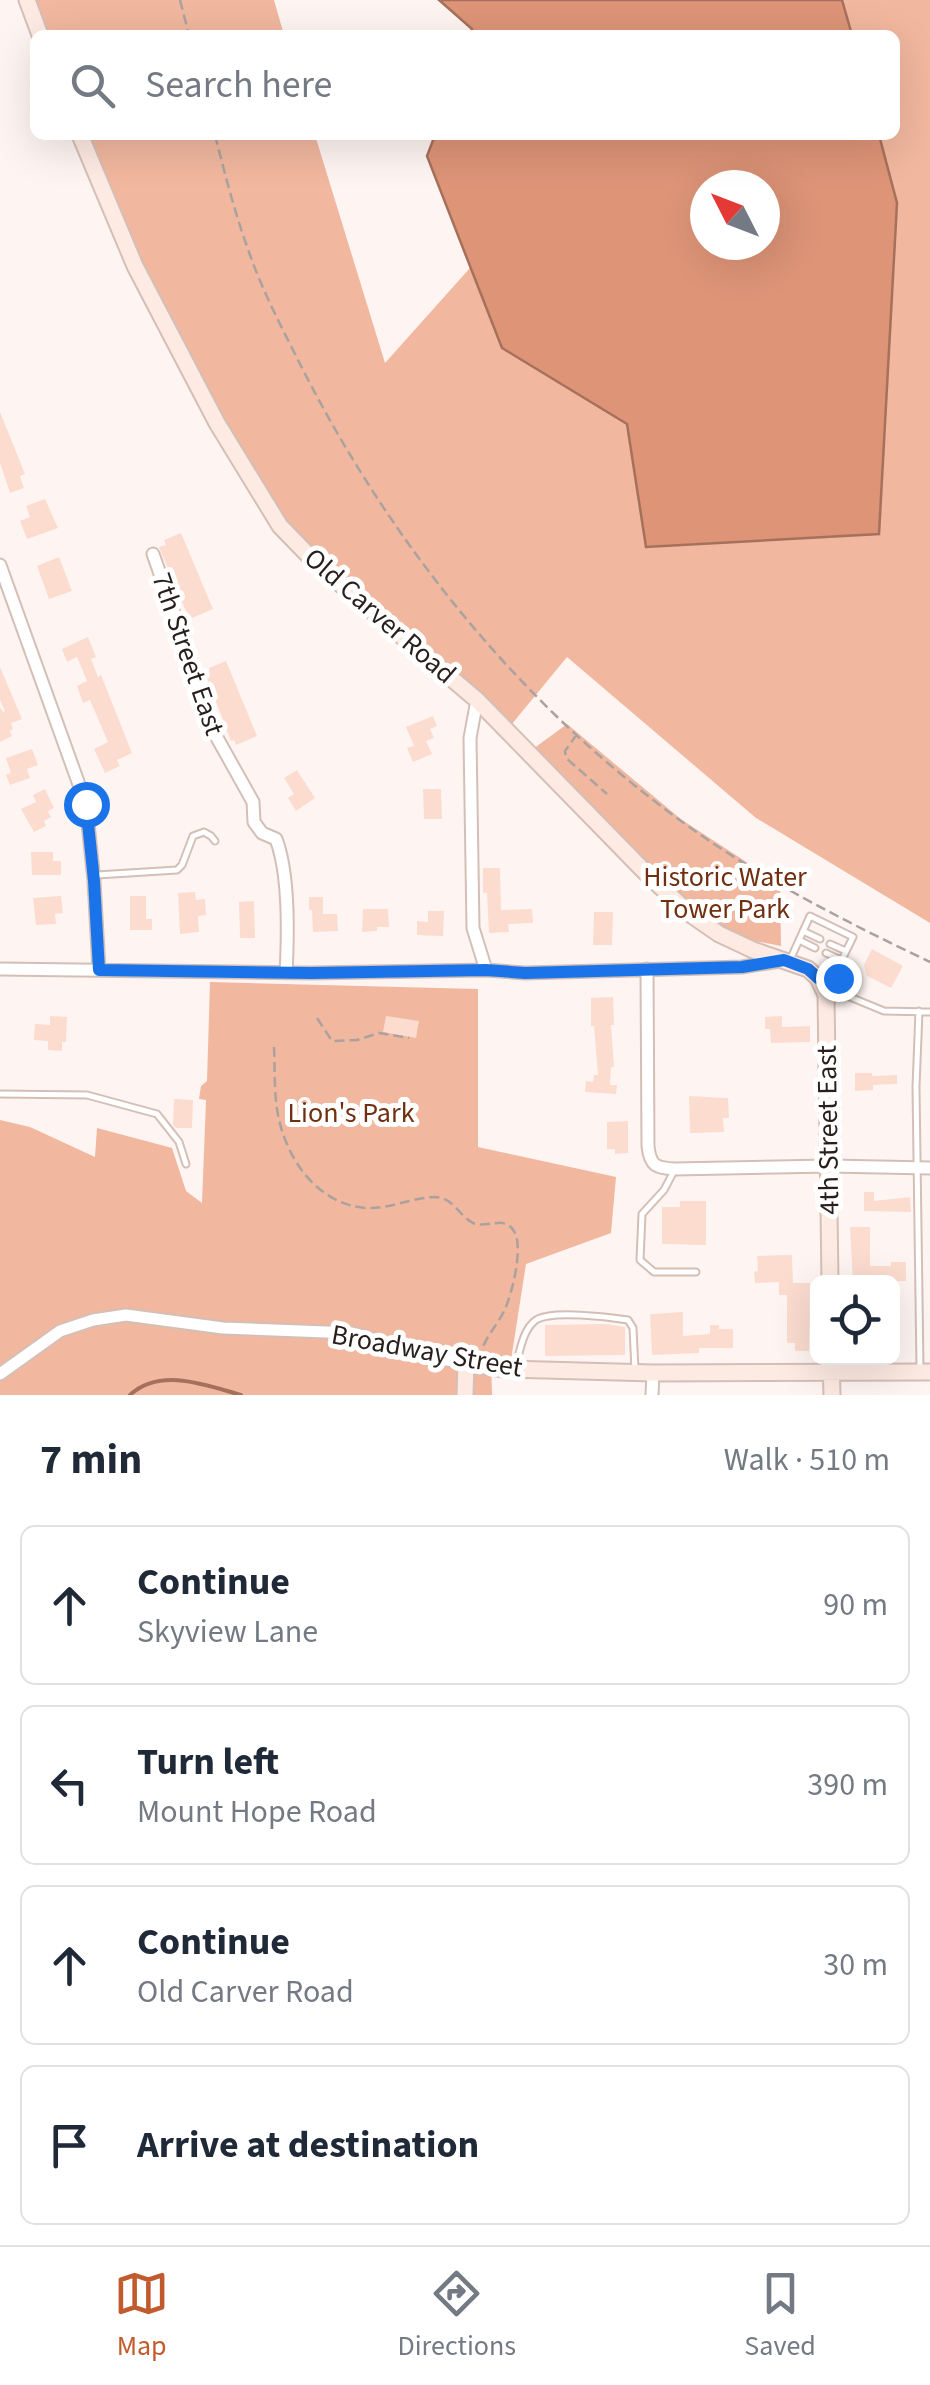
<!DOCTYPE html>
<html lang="en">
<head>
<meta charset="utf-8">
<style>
	body { margin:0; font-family:"Source Sans 3",sans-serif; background:#f2f2f3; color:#1f2937 }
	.controls { position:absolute; right:30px; bottom:30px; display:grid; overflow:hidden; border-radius:15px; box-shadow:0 10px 40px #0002 }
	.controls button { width:90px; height:90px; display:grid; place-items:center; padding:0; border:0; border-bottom:2px solid #e0e1e3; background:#fff; color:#1f2937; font:50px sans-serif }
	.compass { position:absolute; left:690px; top:170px; width:90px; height:90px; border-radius:50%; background:#fff; box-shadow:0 10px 40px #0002; rotate:312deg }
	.stop { position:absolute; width:30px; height:30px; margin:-22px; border:8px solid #1a73e8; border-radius:50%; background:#fff }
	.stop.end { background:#1a73e8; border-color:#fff; box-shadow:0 2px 10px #0008 }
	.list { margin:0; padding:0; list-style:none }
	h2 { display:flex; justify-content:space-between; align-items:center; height:130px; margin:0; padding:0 40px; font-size:42px }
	h2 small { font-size:32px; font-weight:400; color:#747a83 }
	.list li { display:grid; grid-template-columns:65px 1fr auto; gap:30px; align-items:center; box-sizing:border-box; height:160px; margin:0 20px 20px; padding:0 20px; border:2px solid #e0e1e3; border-radius:15px }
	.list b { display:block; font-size:38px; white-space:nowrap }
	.list p { margin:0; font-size:32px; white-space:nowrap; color:#747a83 }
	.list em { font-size:32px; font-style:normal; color:#747a83 }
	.icon { flex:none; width:55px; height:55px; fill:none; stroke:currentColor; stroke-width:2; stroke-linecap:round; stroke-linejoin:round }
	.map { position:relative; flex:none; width:930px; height:1395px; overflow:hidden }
	.search { position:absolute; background:#fff; box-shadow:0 10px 40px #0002; left:30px; right:30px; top:30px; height:110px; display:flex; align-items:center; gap:25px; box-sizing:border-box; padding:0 35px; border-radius:15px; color:#747a83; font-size:38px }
	.sheet { height:850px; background:#fff }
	nav { display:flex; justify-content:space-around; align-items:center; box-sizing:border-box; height:140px; border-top:2px solid #e0e1e3; background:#fff; font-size:28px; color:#747a83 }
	nav a { display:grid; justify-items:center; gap:5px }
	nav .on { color:#c15b2d }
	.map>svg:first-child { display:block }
	.green { fill:#f1b79f; fill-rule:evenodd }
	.water { fill:#dd9477; stroke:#a6715c; stroke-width:2.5; fill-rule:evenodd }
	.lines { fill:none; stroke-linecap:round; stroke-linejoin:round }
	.stream { stroke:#a6715c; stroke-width:4 }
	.building { fill:#fbdccf }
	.lane-casing { stroke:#d4bfb6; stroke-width:9 }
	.street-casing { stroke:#d4bfb6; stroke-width:15 }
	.secondary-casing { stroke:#d4bfb6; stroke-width:19 }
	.path { stroke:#aaa29f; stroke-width:2.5; stroke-dasharray:10 5; stroke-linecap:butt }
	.lane { stroke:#fff; stroke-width:5 }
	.street { stroke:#fff; stroke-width:11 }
	.secondary { stroke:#fdeae2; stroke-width:15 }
	.route { stroke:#1a73e8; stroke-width:12 }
	.labels { text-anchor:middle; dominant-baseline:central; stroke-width:10; stroke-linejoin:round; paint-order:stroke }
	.street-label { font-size:28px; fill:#271f1c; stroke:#fff }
	.park-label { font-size:28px; fill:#712f10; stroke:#fff }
</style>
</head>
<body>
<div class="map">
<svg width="930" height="1395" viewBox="0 0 930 1395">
	<rect width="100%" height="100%" fill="#fef5f2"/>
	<!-- green -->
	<path class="green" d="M 35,0 L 274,0 L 284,35 L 48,35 Z
		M 708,0 L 930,0 L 930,923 L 756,818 L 567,657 L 507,730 L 280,526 L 122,235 L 85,135 L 315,135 L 385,363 L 589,135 L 895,135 L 895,35 L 677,35 ZM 705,185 L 765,185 L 765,245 L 705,245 Z
		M 567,724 L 682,820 L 780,884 L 781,946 L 719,934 L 529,752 Z
		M 210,982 L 478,989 L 478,1147 L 616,1177 L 611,1233 L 526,1264 L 511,1360 L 491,1357 L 492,1395 L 0,1395 L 0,1120 L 30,1127 L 95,1157 L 97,1128 L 172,1148 L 186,1191 L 202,1203 L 206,1100 L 199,1099 L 201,1086 L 207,1081 Z"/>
	<!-- water -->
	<path class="water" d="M 439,0 L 842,0 L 852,35 L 470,35 L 472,29 Z
		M 435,135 L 879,135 L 897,203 L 879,534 L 646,547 L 627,424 L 502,348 L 427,156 ZM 765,185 L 765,245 L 705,245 L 705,185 Z"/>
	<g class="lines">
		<!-- stream -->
		<path class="stream" d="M 130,1395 C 160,1367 206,1385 241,1395"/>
	</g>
	<!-- building -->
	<path class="building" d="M 0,412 L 25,474 L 20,476 L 24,488 L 10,493 L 0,463 Z
		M 45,499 L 58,528 L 27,539 L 20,521 L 30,517 L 26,506 Z
		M 181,533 L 213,609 L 192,618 L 191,615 L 188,616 L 159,547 L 166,545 L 164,540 Z
		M 59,557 L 72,591 L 49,599 L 37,566 Z
		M 88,637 L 96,657 L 91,659 L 98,677 L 101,675 L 132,753 L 117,760 L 120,766 L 105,773 L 94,749 L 108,742 L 90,700 L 83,703 L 77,686 L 87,681 L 77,657 L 67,662 L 62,649 Z
		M 226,661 L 257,736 L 236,745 L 234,740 L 231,741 L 205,673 L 210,671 L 209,668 Z
		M 0,667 L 22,719 L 11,723 L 13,729 L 10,731 L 12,736 L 0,742 L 0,707 L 3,712 L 5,711 L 0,700 Z
		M 433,716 L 437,726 L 430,729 L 434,738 L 426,741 L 432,754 L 413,762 L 407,748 L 414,746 L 406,727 Z
		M 32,749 L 38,765 L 27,769 L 30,778 L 10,785 L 6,775 L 11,773 L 6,758 Z
		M 297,770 L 315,798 L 296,811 L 288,798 L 294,794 L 284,778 Z
		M 45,789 L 54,808 L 48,811 L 51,817 L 44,821 L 46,826 L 34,832 L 21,809 L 36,802 L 33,795 Z
		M 423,789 L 441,789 L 442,819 L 424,819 Z
		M 31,852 L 53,852 L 53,861 L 61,861 L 61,875 L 32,875 Z
		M 483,868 L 500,868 L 501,910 L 532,909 L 533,923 L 508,924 L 509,932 L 489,933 L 487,893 L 483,893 Z
		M 195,892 L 196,900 L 205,899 L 206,915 L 198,916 L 199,932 L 180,934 L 178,893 Z
		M 61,896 L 63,913 L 55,914 L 56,924 L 36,925 L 33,898 Z
		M 130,896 L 146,896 L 146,919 L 152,919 L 152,930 L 130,930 Z
		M 309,897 L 323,897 L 323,914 L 337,914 L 338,931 L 313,932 L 312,910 L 309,910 Z
		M 254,901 L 255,938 L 240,938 L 239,902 Z
		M 363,909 L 388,909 L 389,927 L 377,927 L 377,931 L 362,932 Z
		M 428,911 L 444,911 L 443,936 L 417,935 L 417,921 L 428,922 Z
		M 594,912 L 613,912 L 612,945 L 593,945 Z
		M 872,949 L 903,966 L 891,988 L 867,976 L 864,965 Z
		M 613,997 L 614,1025 L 611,1025 L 614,1067 L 611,1067 L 610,1085 L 617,1085 L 616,1094 L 585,1092 L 586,1081 L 593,1082 L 594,1075 L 598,1075 L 594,1026 L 591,1026 L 591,998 Z
		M 50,1016 L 67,1017 L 66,1042 L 62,1042 L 62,1051 L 48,1050 L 48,1041 L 34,1040 L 35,1024 L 50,1025 Z
		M 386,1016 L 419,1021 L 416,1038 L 383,1032 Z
		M 782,1016 L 782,1027 L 810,1026 L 810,1042 L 771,1043 L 770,1029 L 765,1029 L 765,1017 Z
		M 855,1073 L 872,1073 L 872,1076 L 897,1075 L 897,1084 L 873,1085 L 873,1090 L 855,1091 Z
		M 689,1096 L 728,1098 L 729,1118 L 723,1118 L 724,1132 L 690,1133 Z
		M 174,1099 L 193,1100 L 192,1128 L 176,1128 L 173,1125 Z
		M 628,1121 L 628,1153 L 615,1154 L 615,1149 L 607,1149 L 607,1122 Z
		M 864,1192 L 874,1192 L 874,1201 L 910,1197 L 911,1212 L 864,1211 Z
		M 680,1201 L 706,1201 L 706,1245 L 662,1244 L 662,1207 L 680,1207 Z
		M 850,1227 L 870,1227 L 870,1266 L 891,1266 L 891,1262 L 906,1262 L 906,1281 L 853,1282 Z
		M 792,1255 L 793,1283 L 810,1283 L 809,1351 L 795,1351 L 795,1343 L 787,1343 L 787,1295 L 779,1295 L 779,1282 L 755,1283 L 754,1272 L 758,1271 L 757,1256 Z
		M 683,1312 L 683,1336 L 710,1334 L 710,1325 L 719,1325 L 719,1329 L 733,1329 L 733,1348 L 699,1348 L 699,1353 L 652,1355 L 650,1314 Z
		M 606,1324 L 625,1327 L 625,1355 L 545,1356 L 545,1325 Z"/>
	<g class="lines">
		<defs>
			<path id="lane" d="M 97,875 L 177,870 L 182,865 L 193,836 L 204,832 L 211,836 L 215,841
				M 803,931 L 820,939
				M 799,940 L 815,948
				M 830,944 L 846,951
				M 826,953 L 841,960
				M 790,960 L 810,916 L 853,937 L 833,978
				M 822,978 L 838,978 L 845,985 L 850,997 L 884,1011 L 930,1012
				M 919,1011 L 916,1087 L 920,1368
				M 0,1094 L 87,1095 L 157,1114 L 179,1142 L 186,1164
				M 675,1169 L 664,1190 L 642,1214 L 640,1260 L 654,1272 L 696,1272
				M 516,1365 C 520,1351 523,1329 536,1320 C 552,1310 609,1317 628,1320 L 633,1328 L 635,1370"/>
			<path id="street" d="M 153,554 L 186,647 L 211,727 L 253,802 L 254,822 L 262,833 L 276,839 C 289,873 288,936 286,973
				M 0,565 L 86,804 L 94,881 L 99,970
				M 477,700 L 470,738 L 473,928 L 486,970
				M 0,969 L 311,973 L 486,970 L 525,973 L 742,967 L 780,961
				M 647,969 L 648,1146 C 650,1166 656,1168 675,1169 L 829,1166 L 930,1168
				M 0,1374 L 60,1331 L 93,1320 L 126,1315 L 223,1328 L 352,1333 L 435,1358 L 466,1363
				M 652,1395 L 653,1373"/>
			<path id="secondary" d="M 27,0 L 40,35
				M 80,135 L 135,266 L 217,423 L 280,526 L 317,564 L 477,700 L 649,876 L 690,914 L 719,934 L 753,950 L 808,969 L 818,978 L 826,995 L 830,1282
				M 831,1358 L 832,1395
				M 465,1395 L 466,1363 L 504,1369 L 653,1373 L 930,1372"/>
		</defs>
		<!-- lane casing -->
		<use href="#lane" class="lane-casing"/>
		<!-- street casing -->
		<use href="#street" class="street-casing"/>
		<!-- secondary casing -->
		<use href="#secondary" class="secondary-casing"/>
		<!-- path -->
		<path class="path" d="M 180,0 L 189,35
			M 215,135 C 225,174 235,214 249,252 C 262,290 281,326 299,362 C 396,555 537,726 717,846 C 785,891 857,927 930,962
			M 577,734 L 565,751 L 566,758 L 607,794
			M 317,1018 L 332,1041 L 357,1040 L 379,1033 L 409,1038
			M 274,1047 C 275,1068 274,1089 277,1109 C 284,1156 316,1205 367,1208 C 390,1209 413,1197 436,1197 C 454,1198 459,1216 473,1223 C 482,1227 493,1222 503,1223 C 509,1226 511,1225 515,1233 C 523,1249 512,1295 504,1311 C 497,1326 485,1337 481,1353"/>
		<!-- lane -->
		<use href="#lane" class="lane"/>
		<!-- street -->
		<use href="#street" class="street"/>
		<!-- secondary -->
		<use href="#secondary" class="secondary"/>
	</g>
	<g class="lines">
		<!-- route -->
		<path class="route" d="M 86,804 L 94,881 L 99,970 L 311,973 L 486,970 L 525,973 L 742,967 L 784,960 L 808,969 L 818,978 L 838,978"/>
	</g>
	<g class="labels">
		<!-- street labels -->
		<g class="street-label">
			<text transform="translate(380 616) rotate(41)">Old Carver Road</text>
			<text transform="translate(188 654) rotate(71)">7th Street East</text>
			<text transform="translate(828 1130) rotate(-91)">4th Street East</text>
			<text transform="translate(427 1351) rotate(10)">Broadway Street</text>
		</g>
		<!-- park labels -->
		<g class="park-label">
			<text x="725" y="877">Historic Water<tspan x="725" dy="32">Tower Park</tspan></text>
			<text x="351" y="1113">Lion's Park</text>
		</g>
	</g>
</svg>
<div class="controls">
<button><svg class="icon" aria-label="locate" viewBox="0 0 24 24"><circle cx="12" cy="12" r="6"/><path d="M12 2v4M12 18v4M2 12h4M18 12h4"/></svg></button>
</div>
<svg class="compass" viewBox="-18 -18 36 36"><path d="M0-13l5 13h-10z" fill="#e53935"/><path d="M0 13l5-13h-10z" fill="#747a83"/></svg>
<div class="stop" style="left:86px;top:804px"></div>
<div class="stop end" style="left:838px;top:978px"></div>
<div class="search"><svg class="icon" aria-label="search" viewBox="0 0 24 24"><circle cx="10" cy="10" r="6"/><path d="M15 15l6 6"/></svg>Search here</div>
</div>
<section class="sheet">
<h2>7 min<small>Walk · 510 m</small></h2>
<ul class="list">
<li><svg class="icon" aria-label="ahead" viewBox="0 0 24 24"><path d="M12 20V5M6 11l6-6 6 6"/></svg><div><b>Continue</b><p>Skyview Lane</p></div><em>90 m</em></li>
<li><svg class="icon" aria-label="left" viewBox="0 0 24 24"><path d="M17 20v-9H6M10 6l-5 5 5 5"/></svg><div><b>Turn left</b><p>Mount Hope Road</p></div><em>390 m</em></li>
<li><svg class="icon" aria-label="ahead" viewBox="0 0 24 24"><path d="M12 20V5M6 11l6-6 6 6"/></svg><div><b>Continue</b><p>Old Carver Road</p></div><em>30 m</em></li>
<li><svg class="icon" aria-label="arrive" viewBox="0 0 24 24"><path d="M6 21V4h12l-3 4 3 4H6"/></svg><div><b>Arrive at destination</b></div></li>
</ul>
</section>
<nav>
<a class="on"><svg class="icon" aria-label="map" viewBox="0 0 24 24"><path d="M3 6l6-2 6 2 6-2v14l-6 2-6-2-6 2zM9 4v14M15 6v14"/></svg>Map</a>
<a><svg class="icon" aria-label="directions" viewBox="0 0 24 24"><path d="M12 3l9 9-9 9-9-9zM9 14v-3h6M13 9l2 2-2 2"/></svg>Directions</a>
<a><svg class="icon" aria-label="saved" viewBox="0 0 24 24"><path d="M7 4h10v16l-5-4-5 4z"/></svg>Saved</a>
</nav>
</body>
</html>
